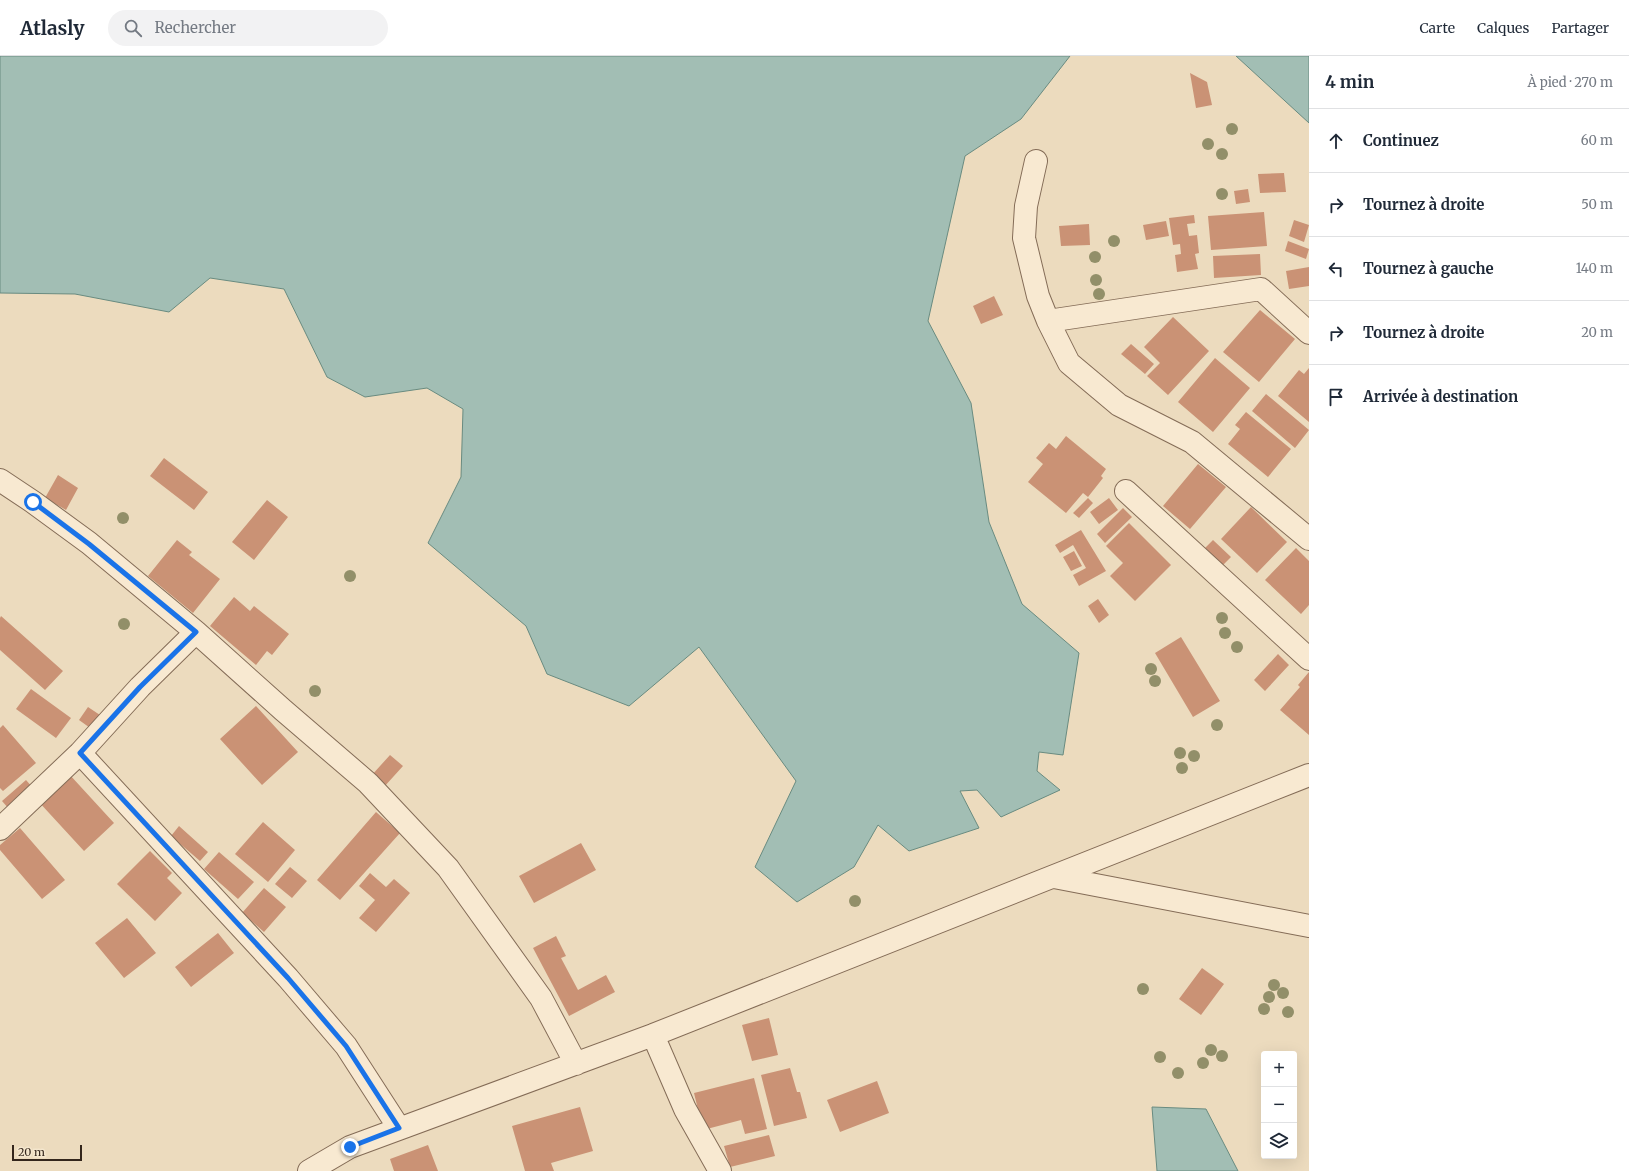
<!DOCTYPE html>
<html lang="fr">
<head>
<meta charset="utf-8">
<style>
	body { margin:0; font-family:Merriweather,serif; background:#f2f2f3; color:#1f2937 }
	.controls { position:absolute; right:12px; bottom:12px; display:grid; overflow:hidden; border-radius:4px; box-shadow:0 4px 16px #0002 }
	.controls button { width:36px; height:36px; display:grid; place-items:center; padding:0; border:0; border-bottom:1px solid #e0e1e3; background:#fff; color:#1f2937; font:20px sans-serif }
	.scale { position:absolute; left:12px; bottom:10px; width:70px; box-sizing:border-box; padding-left:4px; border:2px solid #34261c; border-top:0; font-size:11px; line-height:14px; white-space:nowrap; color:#34261c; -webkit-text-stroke:3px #f4e6cd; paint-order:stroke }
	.stop { position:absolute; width:12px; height:12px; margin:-9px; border:3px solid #1a73e8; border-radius:50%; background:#fff }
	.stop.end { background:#1a73e8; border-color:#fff; box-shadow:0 1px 4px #0008 }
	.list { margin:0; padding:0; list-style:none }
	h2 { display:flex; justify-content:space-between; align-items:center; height:52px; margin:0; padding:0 16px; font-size:17px }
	h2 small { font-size:13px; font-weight:400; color:#747a83 }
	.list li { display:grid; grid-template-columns:26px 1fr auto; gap:12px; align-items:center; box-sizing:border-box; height:64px; padding:0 16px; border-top:1px solid #e0e1e3 }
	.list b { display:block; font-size:15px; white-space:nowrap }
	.list em { font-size:13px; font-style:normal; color:#747a83 }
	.icon { flex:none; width:22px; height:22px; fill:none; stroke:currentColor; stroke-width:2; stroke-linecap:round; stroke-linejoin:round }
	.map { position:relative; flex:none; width:1309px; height:1115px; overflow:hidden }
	header { display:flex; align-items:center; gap:24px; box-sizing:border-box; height:56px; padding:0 20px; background:#fff; border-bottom:1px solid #e0e1e3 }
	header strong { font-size:19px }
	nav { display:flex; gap:22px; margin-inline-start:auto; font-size:14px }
	.search { width:280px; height:36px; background:#f2f2f3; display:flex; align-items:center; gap:10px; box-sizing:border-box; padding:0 14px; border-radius:22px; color:#747a83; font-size:15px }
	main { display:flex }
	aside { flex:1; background:#fff }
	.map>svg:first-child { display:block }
	.water { fill:#a2beb4; stroke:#698b80 }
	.building { fill:#ca9275 }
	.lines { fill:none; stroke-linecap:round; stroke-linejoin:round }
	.minor-casing { stroke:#846c57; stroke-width:24 }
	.minor { stroke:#f8e9d1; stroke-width:22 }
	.tree { fill:#928f69 }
	.route { stroke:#1a73e8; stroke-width:5 }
</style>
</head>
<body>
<header>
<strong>Atlasly</strong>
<div class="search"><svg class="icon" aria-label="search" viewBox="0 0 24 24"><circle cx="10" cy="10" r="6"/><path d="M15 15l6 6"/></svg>Rechercher</div>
<nav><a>Carte</a><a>Calques</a><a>Partager</a></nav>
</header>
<main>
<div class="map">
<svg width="1309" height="1115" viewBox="0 0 1309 1115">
	<rect width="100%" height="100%" fill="#ecdbbe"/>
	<!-- water -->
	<path class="water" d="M 0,0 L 1070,0 L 1021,63 L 965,100 L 928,265 L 971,347 L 989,466 L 1022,548 L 1079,597 L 1063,699 L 1039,696 L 1037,715 L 1060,734 L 1001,761 L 977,734 L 960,735 L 979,772 L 909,795 L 878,769 L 854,811 L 797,846 L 755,811 L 796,725 L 699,591 L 629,650 L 547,618 L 526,570 L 428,487 L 461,421 L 463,353 L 427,332 L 365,341 L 327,321 L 284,233 L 210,222 L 169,256 L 75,238 L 0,237 Z
		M 1236,0 L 1309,0 L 1309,67 Z
		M 1152,1051 L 1206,1053 L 1238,1115 L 1157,1115 Z"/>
	<!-- building -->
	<path class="building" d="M 1190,17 L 1207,26 L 1212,49 L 1196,52 Z
		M 1284,117 L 1286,136 L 1260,137 L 1258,118 Z
		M 1248,133 L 1250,146 L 1236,148 L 1234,135 Z
		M 1264,156 L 1267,190 L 1211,194 L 1208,160 Z
		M 1194,159 L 1195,167 L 1187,168 L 1189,180 L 1197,179 L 1199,197 L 1195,198 L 1198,213 L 1177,216 L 1175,199 L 1181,198 L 1180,188 L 1173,189 L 1169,162 Z
		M 1294,164 L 1309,169 L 1304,186 L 1289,180 Z
		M 1166,165 L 1169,180 L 1146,184 L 1143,169 Z
		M 1089,168 L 1090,189 L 1061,190 L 1059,170 Z
		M 1288,185 L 1309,193 L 1306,203 L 1285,195 Z
		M 1260,198 L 1261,219 L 1214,222 L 1213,200 Z
		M 1309,211 L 1309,230 L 1289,233 L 1286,215 Z
		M 994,240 L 1003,259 L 981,268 L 973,250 Z
		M 1260,254 L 1295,283 L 1259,326 L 1223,296 Z
		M 1173,261 L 1209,295 L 1168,339 L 1147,320 L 1160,307 L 1144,291 Z
		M 1131,288 L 1154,308 L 1145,318 L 1121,298 Z
		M 1215,302 L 1250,332 L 1213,376 L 1178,346 Z
		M 1309,312 L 1309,366 L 1278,340 L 1299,314 L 1304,318 Z
		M 1266,338 L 1309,374 L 1295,392 L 1252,355 Z
		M 1246,356 L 1291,393 L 1268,421 L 1228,388 L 1240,373 L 1235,369 Z
		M 1066,380 L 1106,413 L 1101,420 L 1103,422 L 1088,441 L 1083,437 L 1066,457 L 1028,426 L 1043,408 L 1036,402 L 1049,387 L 1056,393 Z
		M 164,402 L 208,436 L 194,454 L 150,420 Z
		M 1198,408 L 1226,431 L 1190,473 L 1163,450 Z
		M 58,419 L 78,432 L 66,454 L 45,442 Z
		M 1088,442 L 1093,447 L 1079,462 L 1073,457 Z
		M 1109,442 L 1118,454 L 1099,468 L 1090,456 Z
		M 267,444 L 288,461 L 254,504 L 232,486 Z
		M 1251,451 L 1287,486 L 1257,517 L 1221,483 Z
		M 1123,452 L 1132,461 L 1105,487 L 1097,478 Z
		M 1129,467 L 1171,509 L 1135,545 L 1110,520 L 1123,507 L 1106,490 Z
		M 1081,474 L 1106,515 L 1079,530 L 1073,519 L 1086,512 L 1073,489 L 1060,497 L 1055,489 Z
		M 177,484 L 192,496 L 189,499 L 220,523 L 193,557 L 148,520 Z
		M 1213,484 L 1231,501 L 1222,510 L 1204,493 Z
		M 1296,492 L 1309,505 L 1309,549 L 1301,558 L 1265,524 Z
		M 1074,495 L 1082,510 L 1071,515 L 1063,501 Z
		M 234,541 L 250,555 L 254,550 L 289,578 L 272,599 L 267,595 L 256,609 L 210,570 Z
		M 1098,543 L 1109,559 L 1099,567 L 1088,550 Z
		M 1,560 L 63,615 L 45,634 L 0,594 L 0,562 Z
		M 1181,581 L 1220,645 L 1193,661 L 1155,597 Z
		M 1278,598 L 1289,609 L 1265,635 L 1254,624 Z
		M 1309,616 L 1309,679 L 1280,654 L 1300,631 L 1298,629 Z
		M 31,633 L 71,662 L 56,682 L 16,653 Z
		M 256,650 L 298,696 L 262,729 L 220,683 Z
		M 88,651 L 103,661 L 93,674 L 79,664 Z
		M 3,669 L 36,707 L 3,735 L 0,732 L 0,672 Z
		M 390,699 L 403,710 L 384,731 L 371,720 Z
		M 69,718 L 114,767 L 84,795 L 38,745 Z
		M 26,724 L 33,732 L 9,753 L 2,745 Z
		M 376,756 L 400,777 L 340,844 L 317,824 Z
		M 263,766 L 295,794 L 268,826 L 235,798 Z
		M 179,770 L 208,796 L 200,805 L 171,780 Z
		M 20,772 L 65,824 L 42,843 L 0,794 L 0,789 Z
		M 581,787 L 596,814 L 534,847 L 519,820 Z
		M 150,795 L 172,817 L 167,822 L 182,837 L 155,865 L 117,828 Z
		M 219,796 L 254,826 L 238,843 L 204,813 Z
		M 290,811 L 307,825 L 292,842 L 275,828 Z
		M 370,817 L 386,831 L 394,823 L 410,837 L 376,876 L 359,862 L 375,844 L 359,830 Z
		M 264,832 L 286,851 L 264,876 L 242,857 Z
		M 127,862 L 156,897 L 124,922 L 95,887 Z
		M 218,877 L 234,897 L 191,931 L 175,911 Z
		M 556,880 L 566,900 L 561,902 L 578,934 L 606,919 L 615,936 L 569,960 L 533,892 Z
		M 1202,912 L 1224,928 L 1201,959 L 1179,943 Z
		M 769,962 L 778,999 L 752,1005 L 742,969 Z
		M 790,1012 L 797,1036 L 800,1036 L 807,1062 L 774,1070 L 761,1019 Z
		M 754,1022 L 767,1073 L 745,1078 L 741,1064 L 703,1074 L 694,1037 Z
		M 877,1025 L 889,1057 L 840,1076 L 827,1044 Z
		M 580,1051 L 593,1095 L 551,1107 L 554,1115 L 525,1115 L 512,1070 Z
		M 769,1079 L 775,1100 L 730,1111 L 724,1090 Z
		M 428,1089 L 438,1115 L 394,1115 L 390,1103 Z"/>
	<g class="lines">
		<defs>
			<path id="minor" d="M 1036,105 L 1026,150 L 1024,182 L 1038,240 L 1048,265 L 1069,307 L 1119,349 L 1192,386 L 1309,483
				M 1048,265 L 1261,233 L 1309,277
				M 0,424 L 33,446 L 89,487 L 196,576 L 283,654 L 368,727 L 448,812 L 541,942 L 576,1008
				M 1126,435 L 1309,603
				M 80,697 L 288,922 L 346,990 L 399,1072
				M 0,773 L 80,697 L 140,631 L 196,576
				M 1054,821 L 1309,870
				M 653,979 L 685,1053 L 720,1115
				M 309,1115 L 350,1091 L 653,979 L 1309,719"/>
		</defs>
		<!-- minor casing -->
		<use href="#minor" class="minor-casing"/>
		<!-- minor -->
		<use href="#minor" class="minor"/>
	</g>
	<!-- trees -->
	<g class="tree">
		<circle cx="1232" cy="73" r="6"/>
		<circle cx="1208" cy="88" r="6"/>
		<circle cx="1222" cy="98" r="6"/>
		<circle cx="1222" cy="138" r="6"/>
		<circle cx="1114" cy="185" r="6"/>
		<circle cx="1095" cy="201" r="6"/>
		<circle cx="1096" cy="224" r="6"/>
		<circle cx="1099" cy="238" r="6"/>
		<circle cx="123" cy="462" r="6"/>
		<circle cx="350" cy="520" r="6"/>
		<circle cx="1222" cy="562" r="6"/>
		<circle cx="124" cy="568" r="6"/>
		<circle cx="1225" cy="577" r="6"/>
		<circle cx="1237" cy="591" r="6"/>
		<circle cx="1151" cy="613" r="6"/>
		<circle cx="1155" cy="625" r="6"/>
		<circle cx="315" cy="635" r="6"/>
		<circle cx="1217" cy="669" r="6"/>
		<circle cx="1180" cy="697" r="6"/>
		<circle cx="1194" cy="700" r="6"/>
		<circle cx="1182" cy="712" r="6"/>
		<circle cx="855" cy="845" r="6"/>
		<circle cx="1274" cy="929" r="6"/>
		<circle cx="1143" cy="933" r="6"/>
		<circle cx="1283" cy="937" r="6"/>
		<circle cx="1269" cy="941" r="6"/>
		<circle cx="1264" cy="953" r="6"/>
		<circle cx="1288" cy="956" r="6"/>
		<circle cx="1211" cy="994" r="6"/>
		<circle cx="1222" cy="1000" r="6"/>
		<circle cx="1160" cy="1001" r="6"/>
		<circle cx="1203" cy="1007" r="6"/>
		<circle cx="1178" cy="1017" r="6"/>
	</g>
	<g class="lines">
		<!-- route -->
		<path class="route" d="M 33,446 L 89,488 L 196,576 L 140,631 L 80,697 L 288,922 L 346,990 L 399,1072 L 350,1091"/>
	</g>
</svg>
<div class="controls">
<button>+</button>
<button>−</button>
<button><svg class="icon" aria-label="layers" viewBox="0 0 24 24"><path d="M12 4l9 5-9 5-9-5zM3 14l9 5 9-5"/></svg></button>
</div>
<div class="scale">20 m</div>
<div class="stop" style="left:33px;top:446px"></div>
<div class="stop end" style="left:350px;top:1091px"></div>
</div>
<aside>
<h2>4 min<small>À pied · 270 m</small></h2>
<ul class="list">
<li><svg class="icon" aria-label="ahead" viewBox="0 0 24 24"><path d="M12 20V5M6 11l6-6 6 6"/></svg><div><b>Continuez</b></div><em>60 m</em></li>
<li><svg class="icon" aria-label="right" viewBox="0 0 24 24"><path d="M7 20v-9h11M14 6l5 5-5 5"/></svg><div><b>Tournez à droite</b></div><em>50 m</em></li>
<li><svg class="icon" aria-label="left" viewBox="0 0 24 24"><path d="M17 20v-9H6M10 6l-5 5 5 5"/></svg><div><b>Tournez à gauche</b></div><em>140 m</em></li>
<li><svg class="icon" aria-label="right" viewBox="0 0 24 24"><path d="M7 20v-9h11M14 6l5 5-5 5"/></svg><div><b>Tournez à droite</b></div><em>20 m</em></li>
<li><svg class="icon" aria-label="arrive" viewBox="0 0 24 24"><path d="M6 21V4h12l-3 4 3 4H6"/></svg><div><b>Arrivée à destination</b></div></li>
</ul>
</aside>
</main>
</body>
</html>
